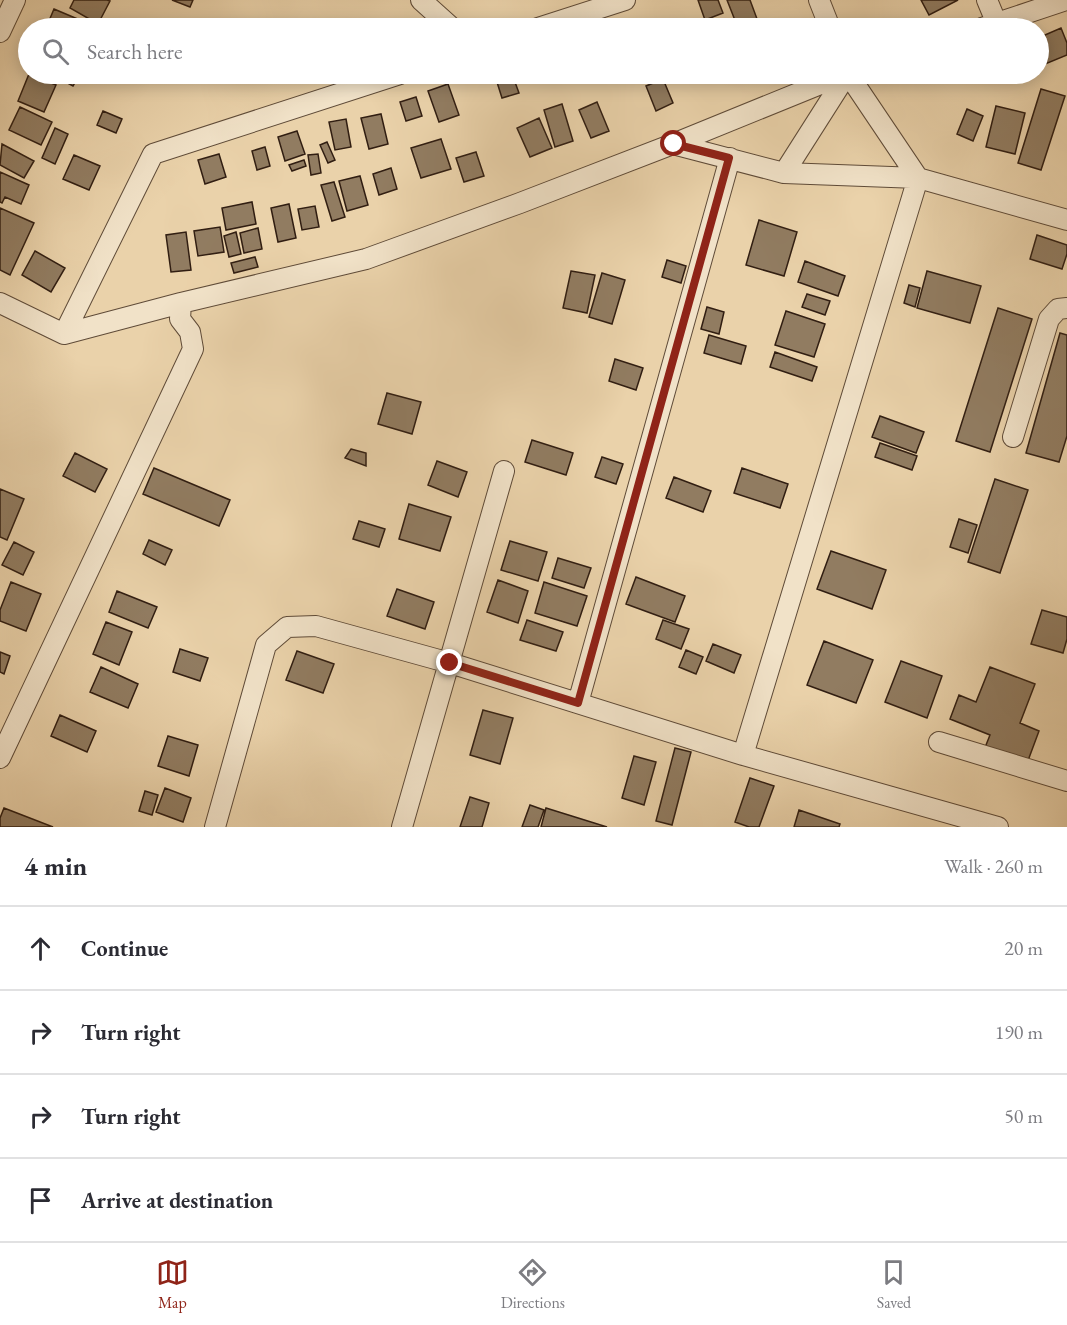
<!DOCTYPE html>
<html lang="en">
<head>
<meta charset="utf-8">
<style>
	body { margin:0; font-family:"EB Garamond",serif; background:#f7f7f7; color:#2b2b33 }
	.stop { position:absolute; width:18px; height:18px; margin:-14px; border:4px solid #8f2418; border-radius:50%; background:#fff }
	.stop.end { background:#8f2418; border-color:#fff; box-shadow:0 2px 6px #0008 }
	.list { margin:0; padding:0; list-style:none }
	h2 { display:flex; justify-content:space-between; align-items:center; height:78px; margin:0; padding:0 24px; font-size:26px }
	h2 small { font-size:20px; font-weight:400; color:#7c7c81 }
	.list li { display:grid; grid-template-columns:39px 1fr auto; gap:18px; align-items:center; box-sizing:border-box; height:84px; padding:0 24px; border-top:2px solid #e1e1e2 }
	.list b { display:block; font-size:22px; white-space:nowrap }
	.list em { font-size:20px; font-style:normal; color:#7c7c81 }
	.icon { flex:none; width:33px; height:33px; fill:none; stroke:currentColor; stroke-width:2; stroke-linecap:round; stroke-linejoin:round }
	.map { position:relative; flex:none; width:1067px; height:827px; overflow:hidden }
	.search { position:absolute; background:#fff; box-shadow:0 3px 15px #0003; left:18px; right:18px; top:18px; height:66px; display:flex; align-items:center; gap:15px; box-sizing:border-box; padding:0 21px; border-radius:33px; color:#7c7c81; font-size:22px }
	.sheet { height:414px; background:#fff }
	nav { display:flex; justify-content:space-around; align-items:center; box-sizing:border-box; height:84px; border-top:2px solid #e1e1e2; background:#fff; font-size:16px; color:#7c7c81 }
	nav a { display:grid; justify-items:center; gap:3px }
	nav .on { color:#8f2418 }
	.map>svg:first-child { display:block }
	.building { fill:#917c61; stroke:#311e12; stroke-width:1.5 }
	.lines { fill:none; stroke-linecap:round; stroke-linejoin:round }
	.minor-casing { stroke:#5f4b38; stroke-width:22 }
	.minor { stroke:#f1e2c8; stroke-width:20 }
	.route { stroke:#8f2418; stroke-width:8 }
</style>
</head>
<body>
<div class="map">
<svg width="1067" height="827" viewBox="0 0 1067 827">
	<rect width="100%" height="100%" fill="#ead2aa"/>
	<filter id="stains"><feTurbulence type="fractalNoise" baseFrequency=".00333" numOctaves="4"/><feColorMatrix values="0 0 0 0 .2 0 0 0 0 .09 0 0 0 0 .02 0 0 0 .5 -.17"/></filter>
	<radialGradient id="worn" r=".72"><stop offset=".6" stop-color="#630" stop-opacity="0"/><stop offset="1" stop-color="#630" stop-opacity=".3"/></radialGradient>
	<!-- building -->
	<path class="building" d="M 74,0 L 107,0 L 110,1 L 98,24 L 70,8 Z
		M 172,0 L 193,0 L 190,7 Z
		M 698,0 L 718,0 L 723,13 L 705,20 Z
		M 727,0 L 750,0 L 760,27 L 738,28 Z
		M 921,0 L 958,0 L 929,15 Z
		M 54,9 L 87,23 L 85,28 L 46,28 Z
		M 797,19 L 801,28 L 773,28 Z
		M 1061,28 L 1067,43 L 1067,55 L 1038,67 L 1038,38 Z
		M 29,74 L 56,85 L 44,112 L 18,101 Z
		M 51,74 L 80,74 L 73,86 Z
		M 512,74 L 519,93 L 502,98 L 496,79 Z
		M 663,79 L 673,103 L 656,111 L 646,86 Z
		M 448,84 L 459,115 L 439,122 L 428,91 Z
		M 1041,89 L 1065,96 L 1041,170 L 1018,163 Z
		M 416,97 L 422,116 L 406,121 L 400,102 Z
		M 597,102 L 609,131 L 591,138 L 579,110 Z
		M 562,104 L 573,141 L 555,147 L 544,110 Z
		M 996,106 L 1025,113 L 1015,154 L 986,147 Z
		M 20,107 L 52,122 L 41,145 L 9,130 Z
		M 967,109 L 983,116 L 973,141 L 957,134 Z
		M 103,111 L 122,119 L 116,133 L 97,125 Z
		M 381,114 L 388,144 L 369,149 L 361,118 Z
		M 539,118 L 552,148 L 530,157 L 517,128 Z
		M 346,119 L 351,147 L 335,150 L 329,122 Z
		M 55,128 L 68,134 L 55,164 L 42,158 Z
		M 297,131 L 305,154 L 285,161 L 278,137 Z
		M 441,139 L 451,169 L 421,178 L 411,148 Z
		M 327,142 L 335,160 L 328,163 L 320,145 Z
		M 2,144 L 34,161 L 24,178 L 0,165 Z
		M 265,147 L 270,166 L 257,170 L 252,151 Z
		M 476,152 L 484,176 L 464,182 L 456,158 Z
		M 219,154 L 226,177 L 205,184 L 198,160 Z
		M 318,154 L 321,173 L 311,175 L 308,155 Z
		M 74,155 L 100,166 L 89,190 L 63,179 Z
		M 304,160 L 306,166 L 292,171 L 289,165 Z
		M 391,168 L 397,189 L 379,195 L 373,174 Z
		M 0,172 L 29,185 L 21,204 L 5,197 L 2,203 L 0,202 Z
		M 360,176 L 368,205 L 347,211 L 339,181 Z
		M 334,182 L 345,217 L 332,221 L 321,185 Z
		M 252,202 L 256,224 L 226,230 L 222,208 Z
		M 289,204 L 296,238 L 278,242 L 271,208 Z
		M 315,206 L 319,227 L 302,230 L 298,209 Z
		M 0,208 L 34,223 L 10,275 L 0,270 Z
		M 759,220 L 797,232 L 784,276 L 746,265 Z
		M 220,227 L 224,252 L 198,256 L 194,231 Z
		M 258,228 L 262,249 L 244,253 L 240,233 Z
		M 186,232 L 191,270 L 171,272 L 166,235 Z
		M 236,232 L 241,254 L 229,257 L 224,236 Z
		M 1037,235 L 1067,245 L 1067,254 L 1062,269 L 1030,259 Z
		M 35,251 L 65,268 L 51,292 L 22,275 Z
		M 255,257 L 258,267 L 234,273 L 231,263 Z
		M 667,260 L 686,266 L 681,283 L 662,277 Z
		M 805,261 L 845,276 L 838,296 L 798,282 Z
		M 571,271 L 595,275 L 587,313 L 563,308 Z
		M 927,271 L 981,286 L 970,323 L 917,308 Z
		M 602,273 L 625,280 L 612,324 L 589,317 Z
		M 909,285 L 920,288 L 915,307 L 904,303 Z
		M 807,294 L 830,301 L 825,315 L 802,307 Z
		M 707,307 L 724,312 L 719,334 L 701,329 Z
		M 998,308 L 1032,319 L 990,452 L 956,441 Z
		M 786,311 L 825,324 L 814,357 L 775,345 Z
		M 1060,333 L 1067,335 L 1067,436 L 1059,462 L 1026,453 Z
		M 709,335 L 746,346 L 741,364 L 704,353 Z
		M 775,352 L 817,367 L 812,381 L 770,367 Z
		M 615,359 L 643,368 L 636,390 L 609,381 Z
		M 387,393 L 421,402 L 412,434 L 378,424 Z
		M 880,416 L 924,432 L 916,453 L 872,437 Z
		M 532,440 L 573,453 L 566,475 L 525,462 Z
		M 880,443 L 917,456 L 912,470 L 875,457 Z
		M 351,449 L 366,453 L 366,466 L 345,458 Z
		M 75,453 L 107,469 L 95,492 L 63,476 Z
		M 602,457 L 623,464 L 616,484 L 595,477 Z
		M 437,461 L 467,472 L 458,497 L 428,485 Z
		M 154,468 L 230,500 L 219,526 L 143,494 Z
		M 742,468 L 788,484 L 780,508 L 734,493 Z
		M 674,477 L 711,491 L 703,512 L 666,498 Z
		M 995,479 L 1028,490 L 1000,573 L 968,562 Z
		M 0,489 L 24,499 L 7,540 L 0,537 Z
		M 409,504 L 451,517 L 440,551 L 399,539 Z
		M 959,519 L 977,525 L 968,553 L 950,547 Z
		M 359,521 L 385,529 L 379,547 L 353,539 Z
		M 149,540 L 172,550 L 165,565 L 143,554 Z
		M 510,541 L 547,552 L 538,581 L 501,570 Z
		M 14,542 L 34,552 L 23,575 L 2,565 Z
		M 831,551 L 886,570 L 872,609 L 817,589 Z
		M 558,558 L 591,568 L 584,588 L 552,578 Z
		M 636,577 L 685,596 L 675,622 L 626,604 Z
		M 498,580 L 528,591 L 518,623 L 487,612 Z
		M 11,582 L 41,594 L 26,631 L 0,621 L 0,610 Z
		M 544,582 L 587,596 L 577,626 L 535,613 Z
		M 397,589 L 434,602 L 425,629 L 387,616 Z
		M 117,591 L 157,607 L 148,628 L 109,612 Z
		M 1042,610 L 1067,617 L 1067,639 L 1063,653 L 1031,644 Z
		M 527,620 L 563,632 L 556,651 L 520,640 Z
		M 663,620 L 689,629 L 681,649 L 656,639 Z
		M 106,622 L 132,632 L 119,665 L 93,654 Z
		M 824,641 L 873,660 L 856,703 L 807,685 Z
		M 713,644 L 741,655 L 734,673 L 706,661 Z
		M 180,649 L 208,658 L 200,681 L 173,672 Z
		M 686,650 L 703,657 L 696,674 L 679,667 Z
		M 297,651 L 334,664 L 323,693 L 286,680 Z
		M 0,652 L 10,656 L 4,674 L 0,672 Z
		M 901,661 L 942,676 L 927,718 L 885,702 Z
		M 101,667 L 138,684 L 128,708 L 90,692 Z
		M 990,667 L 1035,684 L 1020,723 L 1039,731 L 1026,766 L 984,750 L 990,735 L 950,719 L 959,695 L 976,702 Z
		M 483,710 L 513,718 L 500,764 L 470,755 Z
		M 60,715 L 96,731 L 87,752 L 51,736 Z
		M 168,736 L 198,745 L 189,776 L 158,766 Z
		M 675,748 L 691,752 L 672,825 L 656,821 Z
		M 634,756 L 656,762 L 644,805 L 622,798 Z
		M 750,778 L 774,786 L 759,827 L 749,827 L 735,822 Z
		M 165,788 L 191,798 L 183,822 L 156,812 Z
		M 145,791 L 158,795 L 152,815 L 139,811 Z
		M 470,797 L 489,803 L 482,827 L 460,827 Z
		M 530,805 L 544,810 L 538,827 L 522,827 Z
		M 4,808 L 53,827 L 0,827 L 0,818 Z
		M 546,808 L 607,827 L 541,827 Z
		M 799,810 L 840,824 L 839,827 L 794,827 Z"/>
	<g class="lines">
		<defs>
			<path id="minor" d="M 421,0 L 452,28
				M 819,0 L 830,28
				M 987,0 L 997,24
				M 538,28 L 625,0
				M 982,28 L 1066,0
				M 0,32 L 15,0
				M 848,74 L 918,178
				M 673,144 L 784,173 L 918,178 L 1067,220
				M 784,173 L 847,74
				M 0,303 L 64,334 L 181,303 L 366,259 L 520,203 L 673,144 L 845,74
				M 64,334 L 153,154 L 400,74
				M 1013,437 L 1049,319 L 1058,309 L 1067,308
				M 578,703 L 730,158
				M 939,742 L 1067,781
				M 743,755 L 918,178
				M 0,758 L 193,349 L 190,332 L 180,319 L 181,303
				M 215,827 L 266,645 L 287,627 L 316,626 L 450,663 L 743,755 L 998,827
				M 402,827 L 504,471"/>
		</defs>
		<!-- minor casing -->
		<use href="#minor" class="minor-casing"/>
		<!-- minor -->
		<use href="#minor" class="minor"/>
	</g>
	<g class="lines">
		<!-- route -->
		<path class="route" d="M 450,663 L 578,703 L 729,158 L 674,144"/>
	</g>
	<rect width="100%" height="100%" filter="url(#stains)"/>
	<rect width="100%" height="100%" fill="url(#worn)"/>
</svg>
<div class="stop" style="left:674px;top:144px"></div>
<div class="stop end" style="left:450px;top:663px"></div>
<div class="search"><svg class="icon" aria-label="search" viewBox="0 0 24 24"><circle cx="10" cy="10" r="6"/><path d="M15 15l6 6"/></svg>Search here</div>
</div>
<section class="sheet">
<h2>4 min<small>Walk · 260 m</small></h2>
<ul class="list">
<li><svg class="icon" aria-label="ahead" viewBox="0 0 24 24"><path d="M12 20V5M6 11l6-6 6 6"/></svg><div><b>Continue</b></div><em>20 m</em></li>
<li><svg class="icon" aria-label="right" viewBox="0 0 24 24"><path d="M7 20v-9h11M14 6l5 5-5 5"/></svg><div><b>Turn right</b></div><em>190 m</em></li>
<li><svg class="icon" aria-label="right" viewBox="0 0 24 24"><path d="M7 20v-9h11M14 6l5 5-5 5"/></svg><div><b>Turn right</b></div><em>50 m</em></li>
<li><svg class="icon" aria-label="arrive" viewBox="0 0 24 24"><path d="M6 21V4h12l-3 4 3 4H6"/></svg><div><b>Arrive at destination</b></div></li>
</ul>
</section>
<nav>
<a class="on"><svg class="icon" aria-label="map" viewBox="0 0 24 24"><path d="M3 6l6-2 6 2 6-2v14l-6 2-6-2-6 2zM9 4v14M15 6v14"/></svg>Map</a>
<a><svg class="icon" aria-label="directions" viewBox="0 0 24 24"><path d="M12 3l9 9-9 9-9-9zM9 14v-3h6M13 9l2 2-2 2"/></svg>Directions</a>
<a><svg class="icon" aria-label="saved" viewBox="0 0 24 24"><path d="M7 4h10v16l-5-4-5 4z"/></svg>Saved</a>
</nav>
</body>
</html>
